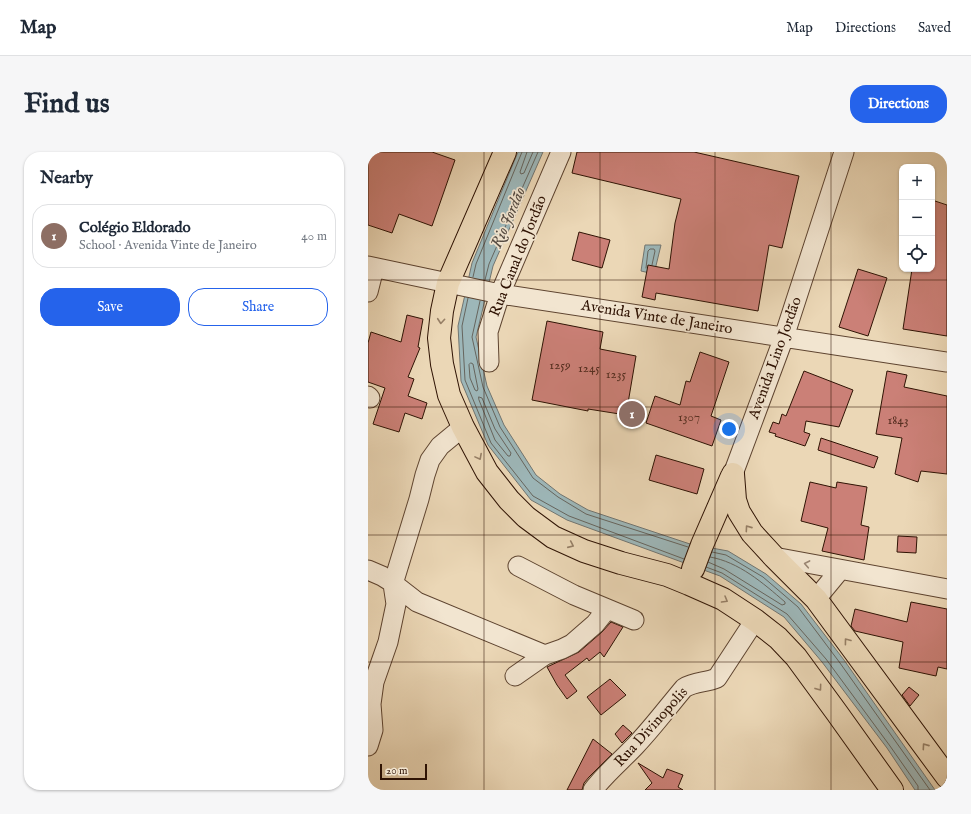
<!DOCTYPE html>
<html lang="en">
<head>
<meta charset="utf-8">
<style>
	body { margin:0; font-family:"IM FELL English",serif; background:#f6f6f7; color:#1f2937 }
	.controls { position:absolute; right:12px; top:12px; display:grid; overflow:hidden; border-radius:8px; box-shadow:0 1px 3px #0004 }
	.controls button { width:36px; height:36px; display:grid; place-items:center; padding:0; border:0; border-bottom:1px solid #e0e1e3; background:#fff; color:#1f2937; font:20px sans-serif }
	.scale { position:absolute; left:12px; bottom:10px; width:47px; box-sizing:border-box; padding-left:4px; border:2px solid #2f1304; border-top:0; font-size:11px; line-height:14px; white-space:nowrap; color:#2f1304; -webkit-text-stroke:3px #f2e5d0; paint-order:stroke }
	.you { position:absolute; left:361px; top:277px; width:14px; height:14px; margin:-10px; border:3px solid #fff; border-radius:50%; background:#1a73e8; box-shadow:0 0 0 6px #1a73e833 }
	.badge { display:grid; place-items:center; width:26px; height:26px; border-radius:50%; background:#2563eb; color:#fff; font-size:13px; font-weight:700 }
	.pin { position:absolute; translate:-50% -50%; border:2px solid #fff; box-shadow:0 1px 4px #0006 }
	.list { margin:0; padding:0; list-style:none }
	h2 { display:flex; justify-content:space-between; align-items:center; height:52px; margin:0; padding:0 16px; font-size:17px }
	h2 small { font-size:13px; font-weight:400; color:#747a83 }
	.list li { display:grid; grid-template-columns:26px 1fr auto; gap:12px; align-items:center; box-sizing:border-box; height:64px; margin:0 8px 8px; padding:0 8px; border:1px solid #e0e1e3; border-radius:16px }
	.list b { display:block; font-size:15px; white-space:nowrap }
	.list p { margin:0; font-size:13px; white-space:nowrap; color:#747a83 }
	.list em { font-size:13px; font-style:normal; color:#747a83 }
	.actions { display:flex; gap:8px; padding:12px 16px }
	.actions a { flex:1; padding:9px 0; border:1px solid #2563eb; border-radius:16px; text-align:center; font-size:14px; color:#2563eb }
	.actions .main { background:#2563eb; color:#fff }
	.icon { flex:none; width:22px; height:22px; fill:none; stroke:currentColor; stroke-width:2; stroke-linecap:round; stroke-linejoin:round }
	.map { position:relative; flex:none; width:579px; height:638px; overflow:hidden; border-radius:16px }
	header { display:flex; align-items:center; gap:24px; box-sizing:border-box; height:56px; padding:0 20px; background:#fff; border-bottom:1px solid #e0e1e3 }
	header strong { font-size:19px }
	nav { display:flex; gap:22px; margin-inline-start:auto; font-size:14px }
	.intro { display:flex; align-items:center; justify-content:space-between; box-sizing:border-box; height:96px; padding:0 24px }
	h1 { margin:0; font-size:28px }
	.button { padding:10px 18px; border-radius:16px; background:#2563eb; color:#fff; font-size:14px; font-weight:700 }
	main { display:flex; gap:24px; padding:0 24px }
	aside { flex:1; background:#fff; border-radius:16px; box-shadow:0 1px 3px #0004 }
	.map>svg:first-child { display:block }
	.water { fill:#9db7b9; stroke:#717571 }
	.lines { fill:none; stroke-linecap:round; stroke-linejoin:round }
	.shore { stroke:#66655e; stroke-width:1 }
	.building { fill:#cb8077; stroke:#2f1304 }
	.minor-casing { stroke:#5e4430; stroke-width:21 }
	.major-casing { stroke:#2f1304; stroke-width:24 }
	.minor { stroke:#f2e5d0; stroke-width:19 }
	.major { stroke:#ebd7b6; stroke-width:22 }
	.oneway { stroke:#967f66 }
	.oneway2 { stroke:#9a8674 }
	.grid { fill:none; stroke:#2f1304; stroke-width:1; stroke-opacity:0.55 }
	.labels { text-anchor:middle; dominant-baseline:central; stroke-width:3.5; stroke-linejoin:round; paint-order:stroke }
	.number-label { font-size:13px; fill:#562e21 }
	.street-label { font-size:15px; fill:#2f1304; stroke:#f2e5d0 }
	.water-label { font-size:16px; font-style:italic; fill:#564c43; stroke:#f2e5d0 }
</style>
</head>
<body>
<header>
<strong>Map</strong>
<nav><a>Map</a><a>Directions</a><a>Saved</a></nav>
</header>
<div class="intro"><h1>Find us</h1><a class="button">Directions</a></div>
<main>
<aside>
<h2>Nearby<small></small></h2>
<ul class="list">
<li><span class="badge" style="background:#8d6e63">1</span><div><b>Colégio Eldorado</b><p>School · Avenida Vinte de Janeiro</p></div><em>40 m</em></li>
</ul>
<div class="actions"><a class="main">Save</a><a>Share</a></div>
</aside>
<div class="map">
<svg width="579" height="638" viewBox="0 0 579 638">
	<rect width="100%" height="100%" fill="#ebd7b6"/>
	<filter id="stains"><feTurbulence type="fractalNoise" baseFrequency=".005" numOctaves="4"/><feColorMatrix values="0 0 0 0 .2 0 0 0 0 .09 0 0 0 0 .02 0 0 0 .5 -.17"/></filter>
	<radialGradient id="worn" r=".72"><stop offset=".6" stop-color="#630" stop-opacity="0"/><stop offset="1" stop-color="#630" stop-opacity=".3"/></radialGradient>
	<!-- water -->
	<path class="water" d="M 150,0 L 175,0 L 125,114 L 108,185 L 119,234 L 136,273 L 168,323 L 192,342 L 220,358 L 322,392 L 360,399 L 398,422 L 433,452 L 476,508 L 567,638 L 547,638 L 519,596 L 454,510 L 416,465 L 352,424 L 199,368 L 163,348 L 120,293 L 93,229 L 90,174 L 104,111 Z
		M 277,93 L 293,93 L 286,122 L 273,119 Z"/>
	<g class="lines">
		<!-- shore -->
		<path class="shore" d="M 159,0 L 152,20 L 153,22 L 156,21 L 165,0
			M 278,116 L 280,99 L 282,97 L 286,97 L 287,99 L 284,113
			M 105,125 L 108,112 L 154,0
			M 117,128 L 121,112 L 170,0
			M 100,146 L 94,174 L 97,228 L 123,291 L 165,344 L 201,364 L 316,407
			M 112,149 L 104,185 L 115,235 L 132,275 L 165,326 L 190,345 L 218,362 L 320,395
			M 103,211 L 105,212 L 110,237 L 109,239 L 107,238 L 102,226 L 101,213 Z
			M 111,245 L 114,246 L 127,277 L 143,301 L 142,304 L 140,304 L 127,288 L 111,248 Z
			M 344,400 L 358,403 L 395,425 L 430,455 L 472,511 L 562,638
			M 340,410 L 356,417 L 414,453 L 417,452 L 417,450 C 395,431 371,410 342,405
			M 338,415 L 354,421 L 419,462 L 458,507 L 522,594 L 550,634 L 550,638"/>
	</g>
	<!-- building -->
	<path class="building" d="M 0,0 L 64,0 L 87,8 L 64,74 L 31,62 L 24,81 L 0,73 Z
		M 209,0 L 326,0 L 431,24 L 414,96 L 401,93 L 390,159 L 288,141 L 287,148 L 274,145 L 280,113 L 301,117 L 307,71 L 313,47 L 204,21 Z
		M 564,48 L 579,53 L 579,184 L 535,177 L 544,117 L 564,117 Z
		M 211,80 L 242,88 L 234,116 L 204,108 Z
		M 490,117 L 519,126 L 500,184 L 471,175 Z
		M 39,163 L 55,167 L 50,195 L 52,196 L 40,225 L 46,227 L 40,244 L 59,251 L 54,267 L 37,261 L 31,280 L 5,272 L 17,236 L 0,230 L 0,191 L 3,180 L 33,190 Z
		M 179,169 L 235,180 L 232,197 L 268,204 L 258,263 L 220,257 L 220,259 L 164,248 Z
		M 332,200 L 361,210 L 343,264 L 353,268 L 344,294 L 278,271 L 287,244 L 312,253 L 318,229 L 322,230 Z
		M 436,219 L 485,238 L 471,275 L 438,269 L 436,280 L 442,282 L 437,294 L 407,284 L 408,282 L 401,280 L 405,270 L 411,272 L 414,262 L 418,264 Z
		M 519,219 L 539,223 L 536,235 L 579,244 L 579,322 L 553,319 L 550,330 L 527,322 L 534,286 L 508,282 Z
		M 453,286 L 510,305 L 506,316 L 450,298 Z
		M 288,303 L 336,317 L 329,342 L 281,328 Z
		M 442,330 L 468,336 L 469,330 L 499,335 L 493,373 L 501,375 L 496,408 L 454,399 L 460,376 L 433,369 Z
		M 530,384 L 549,385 L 548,401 L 529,400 Z
		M 543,450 L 579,457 L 579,517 L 570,515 L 568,524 L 531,516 L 535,490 L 487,479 L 483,474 L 487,457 L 539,470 Z
		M 243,470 L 255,475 L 236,505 L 232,500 L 221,509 L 219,506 L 197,523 L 209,539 L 199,547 L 189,533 L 179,515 L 211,500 L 234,480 Z
		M 242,527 L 258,543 L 233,563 L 219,545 Z
		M 541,535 L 551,543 L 542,554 L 534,543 Z
		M 255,573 L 264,581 L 254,591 L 247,582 Z
		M 225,587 L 244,602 L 221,625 L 216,631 L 214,638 L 199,638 Z
		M 270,611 L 295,626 L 299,617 L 315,623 L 310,635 L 315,638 L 277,638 L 284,631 Z"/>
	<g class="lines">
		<defs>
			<path id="minor" d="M 0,114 L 132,142 L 579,210
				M 0,140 L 6,116
				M 121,210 L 120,180 L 132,142 L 193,0
				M 0,244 L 2,246
				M 365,322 L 416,185 L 476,0
				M 406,405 L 579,437
				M 150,414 L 206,443 L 266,468
				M 0,418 L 14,424 L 22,429 L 49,450 L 177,503
				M 448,447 L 472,418
				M 147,524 L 177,503 L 194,497 L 204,492 L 227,472 L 239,457
				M 0,594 L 5,578 L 3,552 L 6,530 L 20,490 L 28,452 L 25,432 L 51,347 L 57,323 L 62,308 L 72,294 L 95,275
				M 225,638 C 237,622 254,608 268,593 C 285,575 300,555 316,536 C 327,529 337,531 349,526 L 387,468"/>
			<path id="major" d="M 137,0 L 80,131 L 74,159 L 71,186 L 74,212 L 81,243 L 95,275 L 119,320 L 141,348 L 158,365 L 185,385 L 216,399 L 253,411 L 299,423 L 321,432 L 355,447 L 387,468 L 410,486 L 428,505 L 469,561 L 524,638
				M 365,322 L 367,348 L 371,360 L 384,381 L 406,405 L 448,447 L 579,625
				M 325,417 L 334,393 L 364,324"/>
		</defs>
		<!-- minor casing -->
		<use href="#minor" class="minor-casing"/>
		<!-- major casing -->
		<use href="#major" class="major-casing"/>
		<!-- minor -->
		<use href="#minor" class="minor"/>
		<!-- major -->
		<use href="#major" class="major"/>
	</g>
	<!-- one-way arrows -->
	<defs><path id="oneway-chevron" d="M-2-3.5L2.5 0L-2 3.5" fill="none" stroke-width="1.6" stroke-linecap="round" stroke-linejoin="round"/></defs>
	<g class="oneway">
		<use href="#oneway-chevron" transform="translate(73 169) rotate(95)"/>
		<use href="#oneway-chevron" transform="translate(111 305) rotate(62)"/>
		<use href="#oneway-chevron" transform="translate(380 376) rotate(-125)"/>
		<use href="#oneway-chevron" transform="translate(203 393) rotate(24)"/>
		<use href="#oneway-chevron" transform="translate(357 448) rotate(30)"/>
		<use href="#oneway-chevron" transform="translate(479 489) rotate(-127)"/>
		<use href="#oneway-chevron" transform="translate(451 536) rotate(54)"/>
		<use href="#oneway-chevron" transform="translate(557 594) rotate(-125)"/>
	</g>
	<use class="oneway2" href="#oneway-chevron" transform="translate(439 412) rotate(-169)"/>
	<!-- grid -->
	<path class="grid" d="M 116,0 L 116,638M 232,0 L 232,638M 347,0 L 347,638M 463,0 L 463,638M 0,128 L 579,128M 0,255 L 579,255M 0,383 L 579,383M 0,510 L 579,510"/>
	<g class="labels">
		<!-- number labels -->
		<g class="number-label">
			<text x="192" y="213">1259</text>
			<text x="221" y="216">1245</text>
			<text x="248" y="222">1235</text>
			<text x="321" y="265">1307</text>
			<text x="530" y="268">1843</text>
		</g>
		<!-- street labels -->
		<g class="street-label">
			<text transform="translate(150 104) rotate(-68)">Rua Canal do Jordão</text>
			<text transform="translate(289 165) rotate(9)">Avenida Vinte de Janeiro</text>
			<text transform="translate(407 206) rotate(-70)">Avenida Lino Jordão</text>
			<text transform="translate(283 575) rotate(-48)">Rua Divinopolis</text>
		</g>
		<!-- water labels -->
		<g class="water-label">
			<text transform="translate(141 66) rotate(-67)">Rio Jordão</text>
		</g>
	</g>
	<rect width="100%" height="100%" filter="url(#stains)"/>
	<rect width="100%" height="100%" fill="url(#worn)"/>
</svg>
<div class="controls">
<button>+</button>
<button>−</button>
<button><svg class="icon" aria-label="locate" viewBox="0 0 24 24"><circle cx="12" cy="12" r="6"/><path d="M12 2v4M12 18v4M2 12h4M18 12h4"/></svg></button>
</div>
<div class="scale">20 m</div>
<div class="you"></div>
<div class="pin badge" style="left:264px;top:262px;background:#8d6e63">1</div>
</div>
</main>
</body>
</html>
